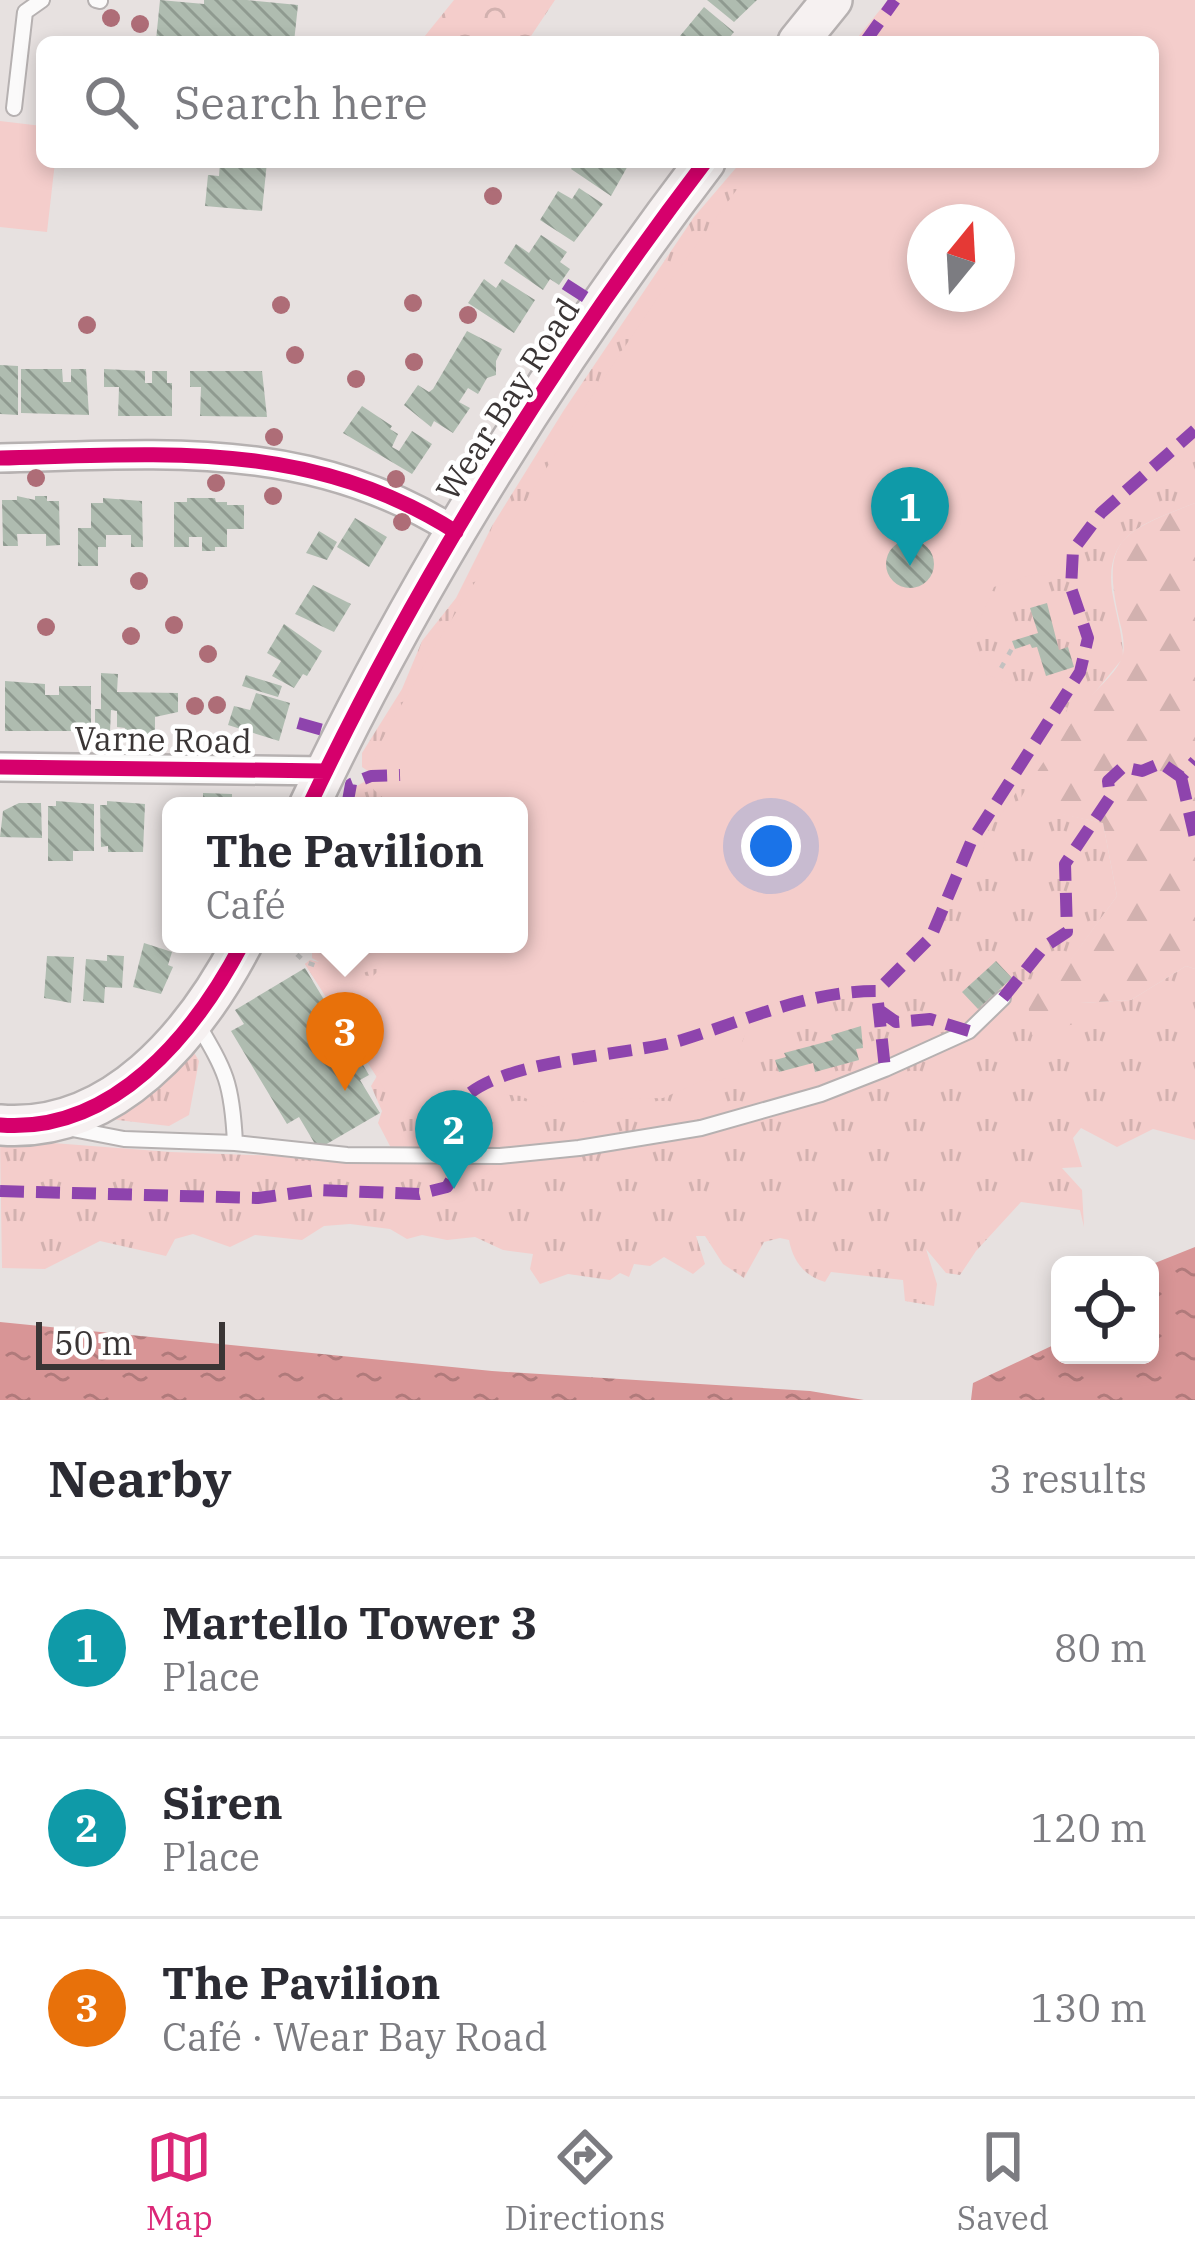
<!DOCTYPE html>
<html lang="en">
<head>
<meta charset="utf-8">
<style>
	body { margin:0; font-family:"IBM Plex Serif",serif; background:#f7f7f7; color:#2b2b33 }
	.controls { position:absolute; right:36px; bottom:36px; display:grid; overflow:hidden; border-radius:18px; box-shadow:0 6px 18px #0003 }
	.controls button { width:108px; height:108px; display:grid; place-items:center; padding:0; border:0; border-bottom:3px solid #e1e1e2; background:#fff; color:#2b2b33; font:60px sans-serif }
	.compass { position:absolute; left:907px; top:204px; width:108px; height:108px; border-radius:50%; background:#fff; box-shadow:0 6px 18px #0003; rotate:18deg }
	.scale { position:absolute; left:36px; bottom:30px; width:189px; box-sizing:border-box; padding-left:12px; border:6px solid #3a3535; border-top:0; font-size:33px; line-height:42px; white-space:nowrap; color:#3a3535; -webkit-text-stroke:9px #fff; paint-order:stroke }
	.you { position:absolute; left:771px; top:846px; width:42px; height:42px; margin:-30px; border:9px solid #fff; border-radius:50%; background:#1a73e8; box-shadow:0 0 0 18px #1a73e833 }
	.badge { display:grid; place-items:center; width:78px; height:78px; border-radius:50%; background:#db2777; color:#fff; font-size:39px; font-weight:700 }
	.pin { position:absolute; translate:-50% -99px; filter:drop-shadow(0 3px 6px #0008) }
	.pin::after { content:''; position:absolute; top:63px; width:42px; height:36px; background:inherit; clip-path:polygon(0 0,100% 0,50% 100%) }
	.popup { position:absolute; left:162px; top:797px; width:366px; height:156px; box-sizing:border-box; display:grid; place-content:center; border-radius:18px; background:#fff; filter:drop-shadow(0 3px 9px #0005); font-size:39px; white-space:nowrap; color:#7c7c81 }
	.popup b { font-size:45px; color:#2b2b33 }
	.popup::after { content:''; position:absolute; left:50%; top:100%; margin-left:-24px; border:24px solid transparent; border-top-color:#fff }
	.list { margin:0; padding:0; list-style:none }
	h2 { display:flex; justify-content:space-between; align-items:center; height:156px; margin:0; padding:0 48px; font-size:51px }
	h2 small { font-size:39px; font-weight:400; color:#7c7c81 }
	.list li { display:grid; grid-template-columns:78px 1fr auto; gap:36px; align-items:center; box-sizing:border-box; height:180px; padding:0 48px; border-top:3px solid #e1e1e2 }
	.list b { display:block; font-size:45px; white-space:nowrap }
	.list p { margin:0; font-size:39px; white-space:nowrap; color:#7c7c81 }
	.list em { font-size:39px; font-style:normal; color:#7c7c81 }
	.icon { flex:none; width:66px; height:66px; fill:none; stroke:currentColor; stroke-width:2; stroke-linecap:round; stroke-linejoin:round }
	.map { position:relative; flex:none; width:1195px; height:1400px; overflow:hidden }
	.search { position:absolute; background:#fff; box-shadow:0 6px 18px #0003; left:36px; right:36px; top:36px; height:132px; display:flex; align-items:center; gap:30px; box-sizing:border-box; padding:0 42px; border-radius:18px; color:#7c7c81; font-size:45px }
	.sheet { height:696px; background:#fff }
	nav { display:flex; justify-content:space-around; align-items:center; box-sizing:border-box; height:168px; border-top:3px solid #e1e1e2; background:#fff; font-size:33px; color:#7c7c81 }
	nav a { display:grid; justify-items:center; gap:6px }
	nav .on { color:#db2777 }
	.map>svg:first-child { display:block }
	.grass { fill:url(#grass-tufts); fill-rule:evenodd }
	.forest { fill:url(#forest-firs) }
	.park { fill:url(#park-crowns) }
	.garden { fill:#f4cdcb; fill-rule:evenodd }
	.water { fill:url(#water-ripples) }
	.building { fill:url(#building-back-hatch) }
	.lines { fill:none; stroke-linecap:round; stroke-linejoin:round }
	.lane-casing { stroke:#b6b1b1; stroke-width:18 }
	.street-casing { stroke:#b6b1b1; stroke-width:32 }
	.secondary-casing { stroke:#b6b1b1; stroke-width:44 }
	.path { stroke:#c3c1c0; stroke-width:4.5; stroke-dasharray:6 9; stroke-linecap:butt }
	.lane { stroke:#fbfafa; stroke-width:14 }
	.street { stroke:#fbfafa; stroke-width:27 }
	.secondary { stroke:#f6f1f1; stroke-width:39 }
	.quiet { stroke:#8e44ad; stroke-width:12; stroke-dasharray:24 12; stroke-linecap:butt }
	.cycleway-casing { stroke:#fff; stroke-width:22 }
	.cycleway { stroke:#d6006c; stroke-width:15 }
	.tree { fill:#ae6d77 }
	.labels { text-anchor:middle; dominant-baseline:central; stroke-width:9; stroke-linejoin:round; paint-order:stroke }
	.street-label { font-size:33px; fill:#3a3535; stroke:#fff }
</style>
</head>
<body>
<div class="map">
<svg width="1195" height="1400" viewBox="0 0 1195 1400">
	<defs>
		<pattern id="grass-tufts" width="24" height="20" patternUnits="userSpaceOnUse" patternTransform="scale(3)"><rect width="24" height="20" fill="#f4cdcb"/><path d="M3 7l-1-3M5 7V3M7 7l1-3M15 17l-1-3M17 17v-4M19 17l1-3" fill="none" stroke="#d2b1af"/></pattern>
		<pattern id="forest-firs" width="22" height="20" patternUnits="userSpaceOnUse" patternTransform="scale(3)"><rect width="22" height="20" fill="#f4cdcb"/><path d="M5 1l3.5 6h-7zM16 11l3.5 6h-7z" fill="#d2b1af"/></pattern>
		<pattern id="park-crowns" width="20" height="18" patternUnits="userSpaceOnUse" patternTransform="scale(3)"><rect width="20" height="18" fill="#f4cdcb"/><path d="M2 6a3 3 0 1 1 6 0M12 15a3 3 0 1 1 6 0" fill="none" stroke="#d2b1af"/></pattern>
		<pattern id="water-ripples" width="26" height="14" patternUnits="userSpaceOnUse" patternTransform="scale(3)"><rect width="26" height="14" fill="#d89596"/><path d="M2 4q2-2 4 0t4 0M15 11q2-2 4 0t4 0" fill="none" stroke="#b07a7b"/></pattern>
		<pattern id="building-back-hatch" width="6" height="6" patternUnits="userSpaceOnUse" patternTransform="scale(3)"><rect width="6" height="6" fill="#afbcb0"/><path d="M-1 5l2 2M0 0l6 6M5-1l2 2" fill="none" stroke="#8f9a90"/></pattern>
	</defs>
	<rect width="100%" height="100%" fill="#e7e1e0"/>
	<!-- grass -->
	<path class="grass" d="M 741,162 L 834,162 L 1195,264 L 1195,503 C 1149,522 1104,531 1112,591 C 1116,615 1123,634 1123,658 L 1087,702 L 1018,804 L 1103,823 L 1117,896 L 1055,982 L 1081,1003 L 1131,1000 L 1186,966 L 1195,969 L 1195,1140 L 1153,1129 L 1117,1147 L 1081,1128 L 1073,1138 L 1082,1167 L 1062,1168 L 1082,1190 L 1084,1227 L 1080,1210 L 1021,1202 L 976,1251 L 960,1275 L 946,1273 L 926,1249 L 937,1284 L 934,1306 L 905,1301 L 903,1280 L 831,1272 L 825,1282 C 804,1276 793,1261 789,1240 L 780,1238 L 764,1242 L 744,1278 L 723,1264 L 705,1236 L 696,1236 L 705,1264 L 693,1274 L 664,1257 L 650,1266 L 634,1264 L 629,1277 L 620,1273 L 610,1280 L 568,1274 L 540,1284 L 530,1269 L 533,1254 L 503,1250 L 475,1237 L 447,1240 L 422,1235 L 407,1239 L 390,1229 L 350,1224 L 324,1226 L 302,1240 L 255,1235 L 230,1247 L 193,1234 L 175,1239 L 166,1256 L 100,1241 L 45,1269 L 2,1268 L 0,1139 L 171,1152 L 385,1160 L 391,1148 L 378,1123 L 382,1111 L 371,1086 L 377,1076 L 305,964 L 310,960 L 319,962 L 312,958 L 312,953 L 327,944 L 350,944 L 351,954 L 375,952 L 376,944 L 519,944 L 519,806 L 353,806 L 355,787 L 371,778 L 371,773 L 362,767 L 362,753 L 402,689 L 422,641 L 456,598 L 492,526 L 564,410 L 694,217 ZM 925,222 L 997,222 L 997,294 L 925,294 Z
		M 192,1049 L 199,1061 L 189,1115 L 169,1126 L 109,1119 Z"/>
	<!-- forest -->
	<path class="forest" d="M 1195,503 L 1195,969 L 1186,966 L 1131,1000 L 1081,1003 L 1074,1024 L 1032,1035 L 1025,979 L 1055,981 L 1117,896 L 1103,823 L 1017,805 C 1036,769 1062,737 1085,704 C 1095,689 1114,676 1121,660 C 1126,651 1123,633 1120,623 C 1100,538 1120,533 1195,503 Z"/>
	<!-- park -->
	<path class="park" d="M 454,0 L 555,0 L 527,42 L 420,42 Z"/>
	<!-- garden -->
	<path class="garden" d="M 888,0 L 1195,0 L 1195,453 L 1146,483 L 1074,553 L 1046,575 L 1027,576 L 994,587 L 970,642 L 983,673 L 1068,708 L 1009,804 L 986,833 L 983,851 L 964,876 L 936,939 L 917,965 L 874,1000 C 848,982 775,1016 748,1029 L 737,1053 L 739,1071 L 733,1078 L 702,1081 L 663,1098 L 617,1099 L 603,1106 L 566,1098 L 544,1107 L 521,1096 L 492,1093 L 473,1107 L 414,1115 L 390,1098 L 305,964 L 310,960 L 352,975 L 373,976 L 407,944 L 519,944 L 519,806 L 393,806 L 374,790 L 371,776 L 378,747 L 430,654 L 586,405 L 656,300 L 757,162 L 1153,162 L 1153,42 L 854,42 ZM 925,222 L 997,222 L 997,294 L 925,294 Z
		M 0,121 L 42,126 L 42,162 L 55,162 L 47,232 L 0,227 Z"/>
	<!-- water -->
	<path class="water" d="M 1195,1247 L 1195,1400 L 971,1400 L 973,1383 L 1060,1342 L 1060,1355 L 1150,1355 L 1150,1265 Z
		M 0,1322 L 492,1371 L 810,1391 L 864,1400 L 0,1400 Z"/>
	<!-- building -->
	<path class="building" d="M 160,0 L 204,4 L 204,0 L 247,0 L 298,5 L 294,42 L 156,40 Z
		M 707,0 L 757,0 L 734,22 Z
		M 704,7 L 734,32 L 726,42 L 675,42 Z
		M 220,162 L 267,162 L 262,211 L 205,206 L 208,175 L 219,176 Z
		M 575,162 L 630,162 L 611,196 L 571,169 Z
		M 579,188 L 603,204 L 574,242 L 540,220 L 558,191 L 572,199 Z
		M 541,235 L 567,252 L 560,262 L 570,269 L 559,285 L 550,279 L 543,290 L 504,263 L 516,244 L 529,253 Z
		M 484,279 L 496,288 L 502,279 L 535,300 L 514,333 L 468,303 Z
		M 467,331 L 502,349 L 496,361 L 496,375 L 487,378 L 478,394 L 468,388 L 459,402 L 470,408 L 453,433 L 434,421 L 431,427 L 404,405 L 418,385 L 429,392 L 433,389 Z
		M 0,365 L 18,366 L 18,415 L 0,414 Z
		M 21,369 L 62,369 L 63,382 L 71,382 L 71,369 L 86,369 L 89,415 L 21,413 Z
		M 104,369 L 145,371 L 145,383 L 152,383 L 152,371 L 167,371 L 167,383 L 172,383 L 172,416 L 118,416 L 119,387 L 104,387 Z
		M 190,371 L 262,371 L 267,417 L 200,416 L 201,387 L 190,387 Z
		M 362,406 L 392,426 L 390,429 L 398,434 L 392,447 L 399,451 L 412,431 L 432,444 L 412,474 L 343,433 Z
		M 17,496 L 35,500 L 35,496 L 47,496 L 47,501 L 59,501 L 60,545 L 46,546 L 46,534 L 17,534 L 18,546 L 3,546 L 2,500 L 17,500 Z
		M 103,498 L 142,501 L 143,547 L 131,547 L 131,535 L 106,535 L 106,547 L 98,547 L 98,566 L 78,566 L 78,528 L 91,528 L 91,503 L 103,503 Z
		M 187,498 L 215,498 L 216,502 L 227,502 L 227,505 L 244,505 L 244,529 L 227,529 L 227,547 L 215,547 L 215,551 L 202,551 L 202,537 L 189,537 L 189,547 L 174,547 L 174,502 L 187,502 Z
		M 355,518 L 387,537 L 369,567 L 337,547 Z
		M 319,531 L 337,542 L 327,560 L 306,553 Z
		M886 564a24 24 0 1 1 48 0a24 24 0 1 1-48 0Z
		M 313,585 L 351,604 L 334,632 L 295,614 Z
		M 1047,603 L 1059,650 L 1068,647 L 1074,667 L 1046,676 L 1037,647 L 1032,648 L 1030,644 L 1015,649 L 1012,641 L 1038,633 L 1030,608 Z
		M 284,624 L 322,651 L 307,676 L 303,674 L 294,688 L 272,676 L 281,661 L 267,653 Z
		M 101,673 L 118,674 L 117,692 L 178,693 L 178,712 L 155,717 L 155,734 L 126,733 L 125,728 L 117,727 L 117,711 L 111,710 L 110,732 L 95,731 L 95,709 L 101,709 Z
		M 246,675 L 282,686 L 278,697 L 242,686 Z
		M 5,681 L 45,684 L 45,695 L 59,695 L 59,686 L 91,686 L 91,731 L 5,731 Z
		M 256,693 L 290,703 L 279,741 L 228,725 L 234,706 L 250,710 Z
		M 203,793 L 232,794 L 232,806 L 203,806 Z
		M 56,801 L 94,804 L 94,851 L 73,851 L 73,861 L 48,861 L 48,806 L 56,806 Z
		M 107,801 L 145,804 L 143,852 L 108,852 L 108,846 L 101,847 L 100,805 L 107,805 Z
		M 19,803 L 41,803 L 42,838 L 0,837 L 3,811 Z
		M 144,943 L 172,952 L 168,965 L 173,967 L 161,994 L 133,987 Z
		M 107,955 L 124,956 L 122,988 L 105,987 L 104,1003 L 83,1001 L 86,959 L 107,961 Z
		M 47,956 L 74,957 L 71,1003 L 44,998 Z
		M 996,961 L 1012,978 L 978,1009 L 962,992 Z
		M 305,968 L 369,1075 L 360,1080 L 380,1113 L 318,1149 L 299,1117 L 287,1124 L 231,1031 L 244,1024 L 235,1010 Z
		M 861,1026 L 863,1048 L 856,1049 L 859,1060 L 815,1072 L 813,1063 L 779,1072 L 775,1060 L 786,1057 L 784,1053 L 833,1040 L 831,1035 Z"/>
	<g class="lines">
		<defs>
			<path id="lane" d="M 96,0 L 100,1
				M 14,108 L 25,12 L 42,0
				M 196,1021 C 226,1072 232,1082 235,1143 L 347,1155 L 500,1156 L 579,1148 L 701,1128 L 821,1094 L 885,1069 L 969,1031 L 1003,998
				M 67,1128 L 124,1139 L 235,1143"/>
			<path id="street" d="M 0,458 C 163,454 311,439 456,532
				M 0,767 L 326,771"/>
			<path id="secondary" d="M 798,42 L 832,0
				M 309,806 C 415,582 555,359 705,162
				M 0,1125 C 113,1134 194,1035 242,944"/>
		</defs>
		<!-- lane casing -->
		<use href="#lane" class="lane-casing"/>
		<!-- street casing -->
		<use href="#street" class="street-casing"/>
		<!-- secondary casing -->
		<use href="#secondary" class="secondary-casing"/>
		<!-- path -->
		<path class="path" d="M 1001,668 L 1014,645
			M 286,944 L 305,962 L 317,966"/>
		<!-- lane -->
		<use href="#lane" class="lane"/>
		<!-- street -->
		<use href="#street" class="street"/>
		<!-- secondary -->
		<use href="#secondary" class="secondary"/>
		<!-- quiet -->
		<path class="quiet" d="M 865,42 L 895,0
			M 565,284 L 590,300
			M 298,723 L 326,731
			M 1181,777 L 1195,838
			M 347,806 L 351,784 L 371,776 L 400,775
			M 1003,998 L 1044,947 L 1067,932 L 1065,864 L 1110,797 L 1108,781 L 1123,767 L 1142,771 L 1161,763 L 1181,777 L 1195,761
			M 878,1003 L 885,1069
			M 879,1010 L 896,1022 L 930,1019 L 969,1031
			M 471,1123 L 462,1100 C 503,1058 624,1057 682,1040 C 747,1020 807,991 877,991 L 931,937 L 971,842 L 1080,672 L 1088,638 L 1071,588 L 1073,550 L 1101,513 L 1195,430
			M 0,1191 L 258,1198 L 317,1190 L 419,1194 L 447,1187 L 471,1145 L 471,1134"/>
		<defs>
			<path id="cycleway" d="M 0,458 C 163,454 311,439 456,532
				M 0,767 L 326,771
				M 309,806 C 415,582 555,359 705,162
				M 0,1125 C 113,1134 194,1035 242,944"/>
		</defs>
		<!-- cycleway casing -->
		<use href="#cycleway" class="cycleway-casing"/>
		<!-- cycleway -->
		<use href="#cycleway" class="cycleway"/>
	</g>
	<!-- trees -->
	<g class="tree">
		<circle cx="111" cy="18" r="9"/>
		<circle cx="140" cy="24" r="9"/>
		<circle cx="493" cy="196" r="9"/>
		<circle cx="413" cy="303" r="9"/>
		<circle cx="281" cy="305" r="9"/>
		<circle cx="468" cy="315" r="9"/>
		<circle cx="87" cy="325" r="9"/>
		<circle cx="295" cy="355" r="9"/>
		<circle cx="414" cy="362" r="9"/>
		<circle cx="356" cy="379" r="9"/>
		<circle cx="274" cy="437" r="9"/>
		<circle cx="36" cy="478" r="9"/>
		<circle cx="396" cy="479" r="9"/>
		<circle cx="216" cy="483" r="9"/>
		<circle cx="273" cy="496" r="9"/>
		<circle cx="402" cy="522" r="9"/>
		<circle cx="139" cy="581" r="9"/>
		<circle cx="174" cy="625" r="9"/>
		<circle cx="46" cy="627" r="9"/>
		<circle cx="131" cy="636" r="9"/>
		<circle cx="208" cy="654" r="9"/>
		<circle cx="217" cy="705" r="9"/>
		<circle cx="195" cy="706" r="9"/>
	</g>
	<g class="labels">
		<!-- street labels -->
		<g class="street-label">
			<text transform="translate(507 399) rotate(-57)">Wear Bay Road</text>
			<text transform="translate(163 739) rotate(1)">Varne Road</text>
		</g>
	</g>
</svg>
<div class="controls">
<button><svg class="icon" aria-label="locate" viewBox="0 0 24 24"><circle cx="12" cy="12" r="6"/><path d="M12 2v4M12 18v4M2 12h4M18 12h4"/></svg></button>
</div>
<svg class="compass" viewBox="-18 -18 36 36"><path d="M0-13l5 13h-10z" fill="#e53935"/><path d="M0 13l5-13h-10z" fill="#7c7c81"/></svg>
<div class="scale">50 m</div>
<div class="you"></div>
<div class="pin badge" style="left:910px;top:566px;background:#0f9aa8">1</div>
<div class="pin badge" style="left:454px;top:1189px;background:#0f9aa8">2</div>
<div class="pin badge" style="left:345px;top:1091px;background:#e8710a">3</div>
<div class="popup"><b>The Pavilion</b>Café</div>
<div class="search"><svg class="icon" aria-label="search" viewBox="0 0 24 24"><circle cx="10" cy="10" r="6"/><path d="M15 15l6 6"/></svg>Search here</div>
</div>
<section class="sheet">
<h2>Nearby<small>3 results</small></h2>
<ul class="list">
<li><span class="badge" style="background:#0f9aa8">1</span><div><b>Martello Tower 3</b><p>Place</p></div><em>80 m</em></li>
<li><span class="badge" style="background:#0f9aa8">2</span><div><b>Siren</b><p>Place</p></div><em>120 m</em></li>
<li><span class="badge" style="background:#e8710a">3</span><div><b>The Pavilion</b><p>Café · Wear Bay Road</p></div><em>130 m</em></li>
</ul>
</section>
<nav>
<a class="on"><svg class="icon" aria-label="map" viewBox="0 0 24 24"><path d="M3 6l6-2 6 2 6-2v14l-6 2-6-2-6 2zM9 4v14M15 6v14"/></svg>Map</a>
<a><svg class="icon" aria-label="directions" viewBox="0 0 24 24"><path d="M12 3l9 9-9 9-9-9zM9 14v-3h6M13 9l2 2-2 2"/></svg>Directions</a>
<a><svg class="icon" aria-label="saved" viewBox="0 0 24 24"><path d="M7 4h10v16l-5-4-5 4z"/></svg>Saved</a>
</nav>
</body>
</html>
